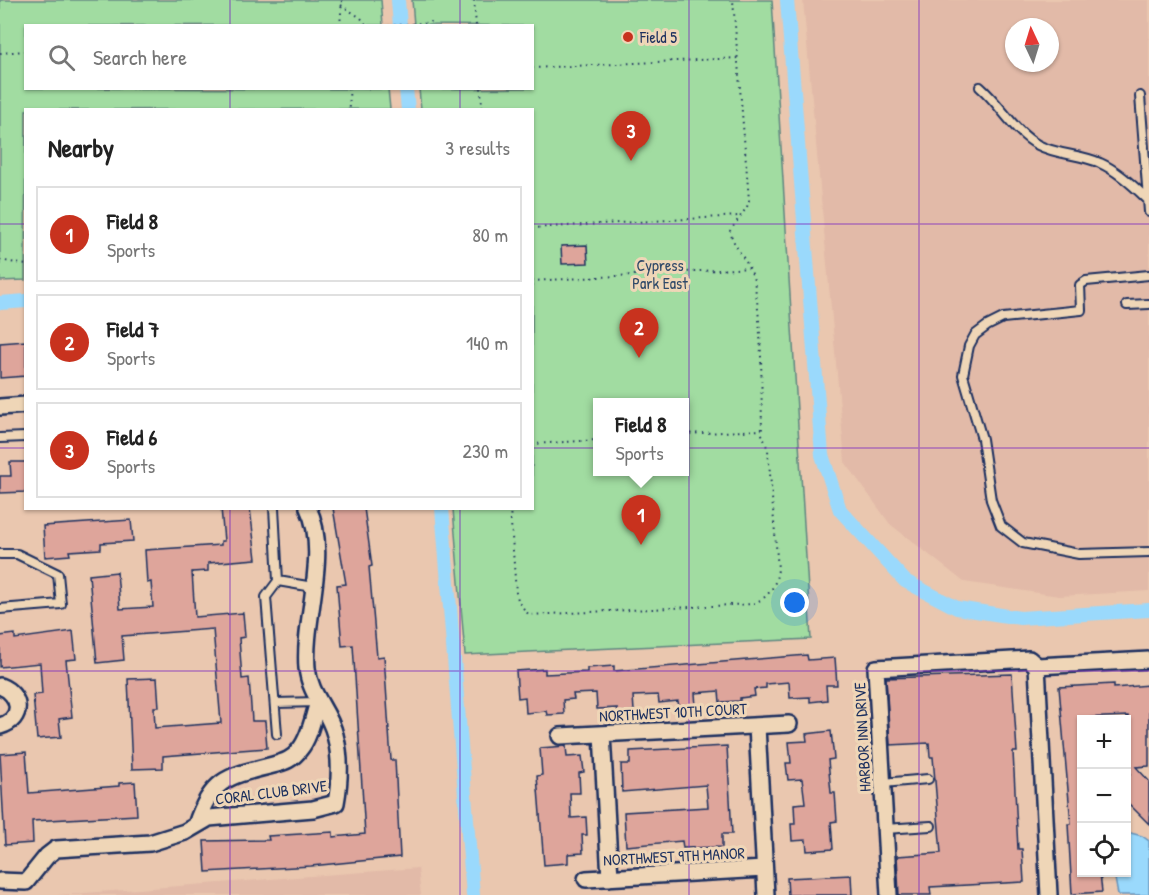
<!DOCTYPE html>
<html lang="en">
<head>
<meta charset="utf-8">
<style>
	body { margin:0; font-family:"Patrick Hand",sans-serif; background:#f6f6f6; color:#222 }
	.controls { position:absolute; right:18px; bottom:18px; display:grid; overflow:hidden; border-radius:0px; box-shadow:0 2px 4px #0004 }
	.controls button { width:54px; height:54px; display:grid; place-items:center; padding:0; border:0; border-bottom:2px solid #e0e0e0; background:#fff; color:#222; font:30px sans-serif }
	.compass { position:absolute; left:1005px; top:18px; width:54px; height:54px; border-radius:50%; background:#fff; box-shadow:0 2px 4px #0004; rotate:356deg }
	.you { position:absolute; left:795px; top:603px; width:21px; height:21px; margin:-15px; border:4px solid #fff; border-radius:50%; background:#1a73e8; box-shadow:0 0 0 9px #1a73e833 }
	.badge { display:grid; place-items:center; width:39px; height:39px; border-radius:50%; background:#c8321e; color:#fff; font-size:20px; font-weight:700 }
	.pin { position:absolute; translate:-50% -50px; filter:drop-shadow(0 2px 3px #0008) }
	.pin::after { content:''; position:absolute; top:32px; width:21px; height:18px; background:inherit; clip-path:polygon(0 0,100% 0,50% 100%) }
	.popup { position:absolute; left:593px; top:398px; width:96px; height:78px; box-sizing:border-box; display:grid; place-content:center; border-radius:0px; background:#fff; filter:drop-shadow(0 2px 4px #0005); font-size:20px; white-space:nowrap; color:#767676 }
	.popup b { font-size:22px; color:#222 }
	.popup::after { content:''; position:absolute; left:50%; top:100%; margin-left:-12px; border:12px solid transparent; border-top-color:#fff }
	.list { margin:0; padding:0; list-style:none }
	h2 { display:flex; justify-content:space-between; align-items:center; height:78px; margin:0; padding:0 24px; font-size:26px }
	h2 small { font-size:20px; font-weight:400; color:#767676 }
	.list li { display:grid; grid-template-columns:39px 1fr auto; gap:18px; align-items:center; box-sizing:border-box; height:96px; margin:0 12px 12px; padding:0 12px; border:2px solid #e0e0e0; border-radius:0px }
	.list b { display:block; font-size:22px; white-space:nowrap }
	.list p { margin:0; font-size:20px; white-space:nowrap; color:#767676 }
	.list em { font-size:20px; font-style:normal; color:#767676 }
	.icon { flex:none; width:33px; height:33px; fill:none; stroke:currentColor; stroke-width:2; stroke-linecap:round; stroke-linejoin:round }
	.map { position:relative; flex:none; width:1149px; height:895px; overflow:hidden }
	.search { position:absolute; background:#fff; box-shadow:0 2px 4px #0004; left:24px; top:24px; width:510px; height:66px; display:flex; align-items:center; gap:15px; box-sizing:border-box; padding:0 21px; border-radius:0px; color:#767676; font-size:22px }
	.panel { position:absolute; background:#fff; box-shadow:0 2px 4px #0004; left:24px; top:108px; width:510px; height:402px; border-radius:0px }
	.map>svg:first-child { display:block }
	.built { fill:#e2baa8; fill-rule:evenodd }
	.green { fill:#a1dca1; stroke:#5e8680; stroke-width:1.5; fill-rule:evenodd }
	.water { fill:#9ad9fc; stroke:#6795bd; stroke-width:1.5 }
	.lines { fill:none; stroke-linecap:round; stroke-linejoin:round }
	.canal { stroke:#9ad9fc; stroke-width:14 }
	.building { fill:#dea59b; stroke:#1b2f5e; stroke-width:1.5 }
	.lane-casing { stroke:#1b2f5e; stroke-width:12 }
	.street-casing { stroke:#1b2f5e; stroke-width:20 }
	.path { stroke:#1b2f5e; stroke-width:2; stroke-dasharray:1.5 4.5; stroke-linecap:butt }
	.lane { stroke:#efd6b7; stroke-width:8 }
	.street { stroke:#efd6b7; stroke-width:15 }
	.grid { fill:none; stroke:#7b2cbf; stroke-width:1.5; stroke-opacity:0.55 }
	.poi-dot { fill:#c8321e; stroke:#efd6b7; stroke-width:2 }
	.labels { text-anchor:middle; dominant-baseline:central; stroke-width:6; stroke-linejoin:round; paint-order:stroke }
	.poi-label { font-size:16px; fill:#1b2f5e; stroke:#efd6b7; text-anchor:start }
	.park-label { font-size:16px; fill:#2f4968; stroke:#efd6b7 }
	.street-label { font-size:16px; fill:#1b2f5e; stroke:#efd6b7 }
</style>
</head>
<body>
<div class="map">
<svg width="1149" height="895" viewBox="0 0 1149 895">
	<rect width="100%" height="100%" fill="#eac7af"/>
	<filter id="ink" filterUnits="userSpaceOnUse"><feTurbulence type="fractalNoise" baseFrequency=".0167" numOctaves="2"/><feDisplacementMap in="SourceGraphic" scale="12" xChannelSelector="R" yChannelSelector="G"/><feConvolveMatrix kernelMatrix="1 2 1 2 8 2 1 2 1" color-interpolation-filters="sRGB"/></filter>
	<g filter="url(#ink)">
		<!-- built -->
		<path class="built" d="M 803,0 L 1149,0 L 1149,591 L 1059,596 L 964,582 L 890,524 L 845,462 ZM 1014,27 L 1050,27 L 1050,63 L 1014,63 Z
			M 418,868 L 421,895 L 58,895 Z"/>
		<!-- green -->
		<path class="green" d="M 0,0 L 381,0 L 383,25 L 26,26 L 26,88 L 388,89 L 390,109 L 26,110 L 25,280 L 0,281 Z
			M 412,0 L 772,0 L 811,639 L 465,655 L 453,509 L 532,508 L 532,110 L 421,109 L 419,89 L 532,88 L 532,26 L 414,25 ZM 598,402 L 684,402 L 684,472 L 598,472 Z"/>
		<!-- water -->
		<path class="water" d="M 1127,832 L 1142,836 L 1149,841 L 1149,895 L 1118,895 L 1114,873 L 1126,872 Z"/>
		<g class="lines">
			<!-- canal -->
			<path class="canal" d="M 398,0 L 400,26
				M 787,0 L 822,455 L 840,510 L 905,581 L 957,608 L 1020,618 L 1149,610
				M 406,88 L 408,110
				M 0,303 L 26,301
				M 442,508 L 473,895"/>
		</g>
		<!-- building -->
		<path class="building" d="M 587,245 L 588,263 L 562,264 L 561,246 Z
			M 26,341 L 26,376 L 0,378 L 0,343 Z
			M 10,462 L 26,462 L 26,492 L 0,493 L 0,476 L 11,476 Z
			M 221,508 L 250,508 L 256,559 L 208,563 L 208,571 L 192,572 L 195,617 L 243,613 L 245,637 L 239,638 L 242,679 L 249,678 L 252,721 L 265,721 L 267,748 L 163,756 L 163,768 L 132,769 L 128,679 L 157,678 L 159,707 L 154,707 L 155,728 L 221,723 L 213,629 L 122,636 L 124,660 L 97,663 L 89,575 L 117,572 L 120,609 L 153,607 L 151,582 L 147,583 L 145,550 L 221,545 L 221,541 L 224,541 Z
			M 333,508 L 364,508 L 372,566 L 369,567 L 377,657 L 384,656 L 391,760 L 395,760 L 400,857 L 311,866 L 206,872 L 204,841 L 269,840 L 268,836 L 333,832 L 333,837 L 365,834 L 353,645 L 342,646 L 337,585 L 346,584 Z
			M 131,520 L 133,541 L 101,543 L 101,549 L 69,551 L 70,555 L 45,557 L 43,526 Z
			M 73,631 L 76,659 L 66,660 L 72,717 L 59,719 L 61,737 L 37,739 L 33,695 L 42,694 L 40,663 L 0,667 L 0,636 L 15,634 L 15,639 Z
			M 807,655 L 808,660 L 835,658 L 837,685 L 826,685 L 827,700 L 810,702 L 810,697 L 790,698 L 789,682 L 766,684 L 766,688 L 754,689 L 755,696 L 740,698 L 740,701 L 720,702 L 719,691 L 695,693 L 696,707 L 679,708 L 678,701 L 659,703 L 658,695 L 633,696 L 634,711 L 617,713 L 617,708 L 597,709 L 596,693 L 573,694 L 574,699 L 563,700 L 564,714 L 547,715 L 546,711 L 526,713 L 525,697 L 518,698 L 516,671 L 545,669 L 545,674 L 587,672 L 587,668 L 614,666 L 614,671 Z
			M 1012,674 L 1017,752 L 1013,752 L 1018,849 L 1022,849 L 1024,882 L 930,887 L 931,895 L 899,895 L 897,856 L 941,853 L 933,757 L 930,757 L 929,743 L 890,745 L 886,678 Z
			M 1114,684 L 1114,688 L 1149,685 L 1149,766 L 1136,767 L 1149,781 L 1149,824 L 1126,801 L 1126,778 L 1130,775 L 1128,716 L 1082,718 L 1082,873 L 1100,873 L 1102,892 L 1072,894 L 1068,824 L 1071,824 L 1059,687 Z
			M 831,731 L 834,759 L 828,760 L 831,793 L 835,793 L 837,821 L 831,822 L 833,849 L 807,851 L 806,840 L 792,841 L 791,824 L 795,824 L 794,804 L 805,803 L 802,779 L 788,780 L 786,763 L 791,763 L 789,742 L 807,741 L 806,734 Z
			M 566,746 L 567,757 L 582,756 L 584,772 L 579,773 L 580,793 L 570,793 L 571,818 L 586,817 L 587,835 L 582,835 L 583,853 L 568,854 L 568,863 L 544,865 L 537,776 L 542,775 L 540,748 Z
			M 727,746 L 732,834 L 722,834 L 722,847 L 683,848 L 682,841 L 626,846 L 624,812 L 708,807 L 706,785 L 622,792 L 621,764 L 630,764 L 630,751 Z
			M 26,752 L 29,793 L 119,786 L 119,783 L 135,782 L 137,815 L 32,821 L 33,843 L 5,845 L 0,754 Z
			M 851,875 L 852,895 L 788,895 L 787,878 Z"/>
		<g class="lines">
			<defs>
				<path id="lane" d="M 980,87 C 1001,105 1014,132 1038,145 C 1057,155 1081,154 1100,163 C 1118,171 1134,186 1147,199
					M 1140,96 L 1149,212
					M 1149,275 L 1086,281 L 1080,285 L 1081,310 L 1003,318 L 987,326 L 975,335 L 969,346 L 963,375 L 982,439 L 991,500 L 1001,526 L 1023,543 L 1079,554 L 1149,552
					M 1127,305 L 1149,304
					M 0,438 L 26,437
					M 274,508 L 278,581 L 266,597 L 277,734
					M 0,554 L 17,554 L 58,574 L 61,604 L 0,609
					M 278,581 L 313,587
					M 275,703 L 318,702
					M 883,783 L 928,779
					M 885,829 L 931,826"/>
				<path id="street" d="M 0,407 L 26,405
					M 1037,666 L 1149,660
					M 0,686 C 21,694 25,719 0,726
					M 757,726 L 766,895
					M 602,734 L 610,878
					M 560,736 L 789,724
					M 196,825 C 211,778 229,776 273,765 C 285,762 293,759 300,749 C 310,737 313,717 318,702
					M 586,879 L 764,869
					M 0,881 L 26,882 L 47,856 L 56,849 L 150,843 L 185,832 L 209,818 L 313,809 L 336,803 C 340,781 341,757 335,735 C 329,710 310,696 307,668 C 303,618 330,553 308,508
					M 889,895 L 876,668 L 1029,659 L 1037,666 L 1049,895"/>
			</defs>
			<!-- lane casing -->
			<use href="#lane" class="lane-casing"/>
			<!-- street casing -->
			<use href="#street" class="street-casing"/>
			<!-- path -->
			<path class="path" d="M 474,0 L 476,26
				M 341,5 L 361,18 L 367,26
				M 340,26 L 342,0
				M 388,26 L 434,22
				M 0,53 L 26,51
				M 532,68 L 739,58
				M 349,88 L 350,110
				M 481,88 L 482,110
				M 532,228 L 739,216
				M 0,260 L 26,265
				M 532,281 L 751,268
				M 684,434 L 762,430
				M 532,444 L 598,440
				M 510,508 L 516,593 L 519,603 L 529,615 L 752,604 C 769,598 776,586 778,569 L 768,450 L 762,434 C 761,384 763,331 754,281 C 750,262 734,249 730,231 L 747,207 L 749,200 L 733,0"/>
			<!-- lane -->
			<use href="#lane" class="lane"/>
			<!-- street -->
			<use href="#street" class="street"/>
		</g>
	</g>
	<!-- grid -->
	<path class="grid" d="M 230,0 L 230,26M 460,0 L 460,26M 689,0 L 689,895M 919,0 L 919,895M 230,88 L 230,110M 460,88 L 460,110M 0,224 L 26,224M 532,224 L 1149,224M 0,448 L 26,448M 532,448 L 1149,448M 230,508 L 230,895M 460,508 L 460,895M 0,671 L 1149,671"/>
	<!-- markers -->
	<circle class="poi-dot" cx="628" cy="37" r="6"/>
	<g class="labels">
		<!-- poi labels -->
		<g class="poi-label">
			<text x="640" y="37">Field 5</text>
		</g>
		<!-- park labels -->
		<g class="park-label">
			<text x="660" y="265">Cypress<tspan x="660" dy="18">Park East</tspan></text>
		</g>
		<!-- street labels -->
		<g class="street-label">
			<text transform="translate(673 712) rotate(-3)">NORTHWEST 10TH COURT</text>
			<text transform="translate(862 737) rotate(-93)">HARBOR INN DRIVE</text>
			<text transform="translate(271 792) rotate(-7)">CORAL CLUB DRIVE</text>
			<text transform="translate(674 856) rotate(-3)">NORTHWEST 9TH MANOR</text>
		</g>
	</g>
</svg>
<div class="controls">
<button>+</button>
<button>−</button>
<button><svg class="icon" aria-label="locate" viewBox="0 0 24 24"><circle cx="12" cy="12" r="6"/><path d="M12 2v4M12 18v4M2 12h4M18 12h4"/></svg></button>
</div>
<svg class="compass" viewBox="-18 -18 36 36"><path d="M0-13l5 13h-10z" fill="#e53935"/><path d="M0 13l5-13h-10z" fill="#767676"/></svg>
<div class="you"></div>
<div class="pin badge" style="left:641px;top:545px">1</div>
<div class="popup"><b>Field 8</b>Sports</div>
<div class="pin badge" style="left:639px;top:358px">2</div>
<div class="pin badge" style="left:631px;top:161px">3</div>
<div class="search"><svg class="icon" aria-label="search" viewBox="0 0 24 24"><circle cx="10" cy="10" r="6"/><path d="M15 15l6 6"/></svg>Search here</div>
<section class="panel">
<h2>Nearby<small>3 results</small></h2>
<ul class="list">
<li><span class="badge">1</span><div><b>Field 8</b><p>Sports</p></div><em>80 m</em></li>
<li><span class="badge">2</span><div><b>Field 7</b><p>Sports</p></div><em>140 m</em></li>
<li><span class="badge">3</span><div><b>Field 6</b><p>Sports</p></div><em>230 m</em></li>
</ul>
</section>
</div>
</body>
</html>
